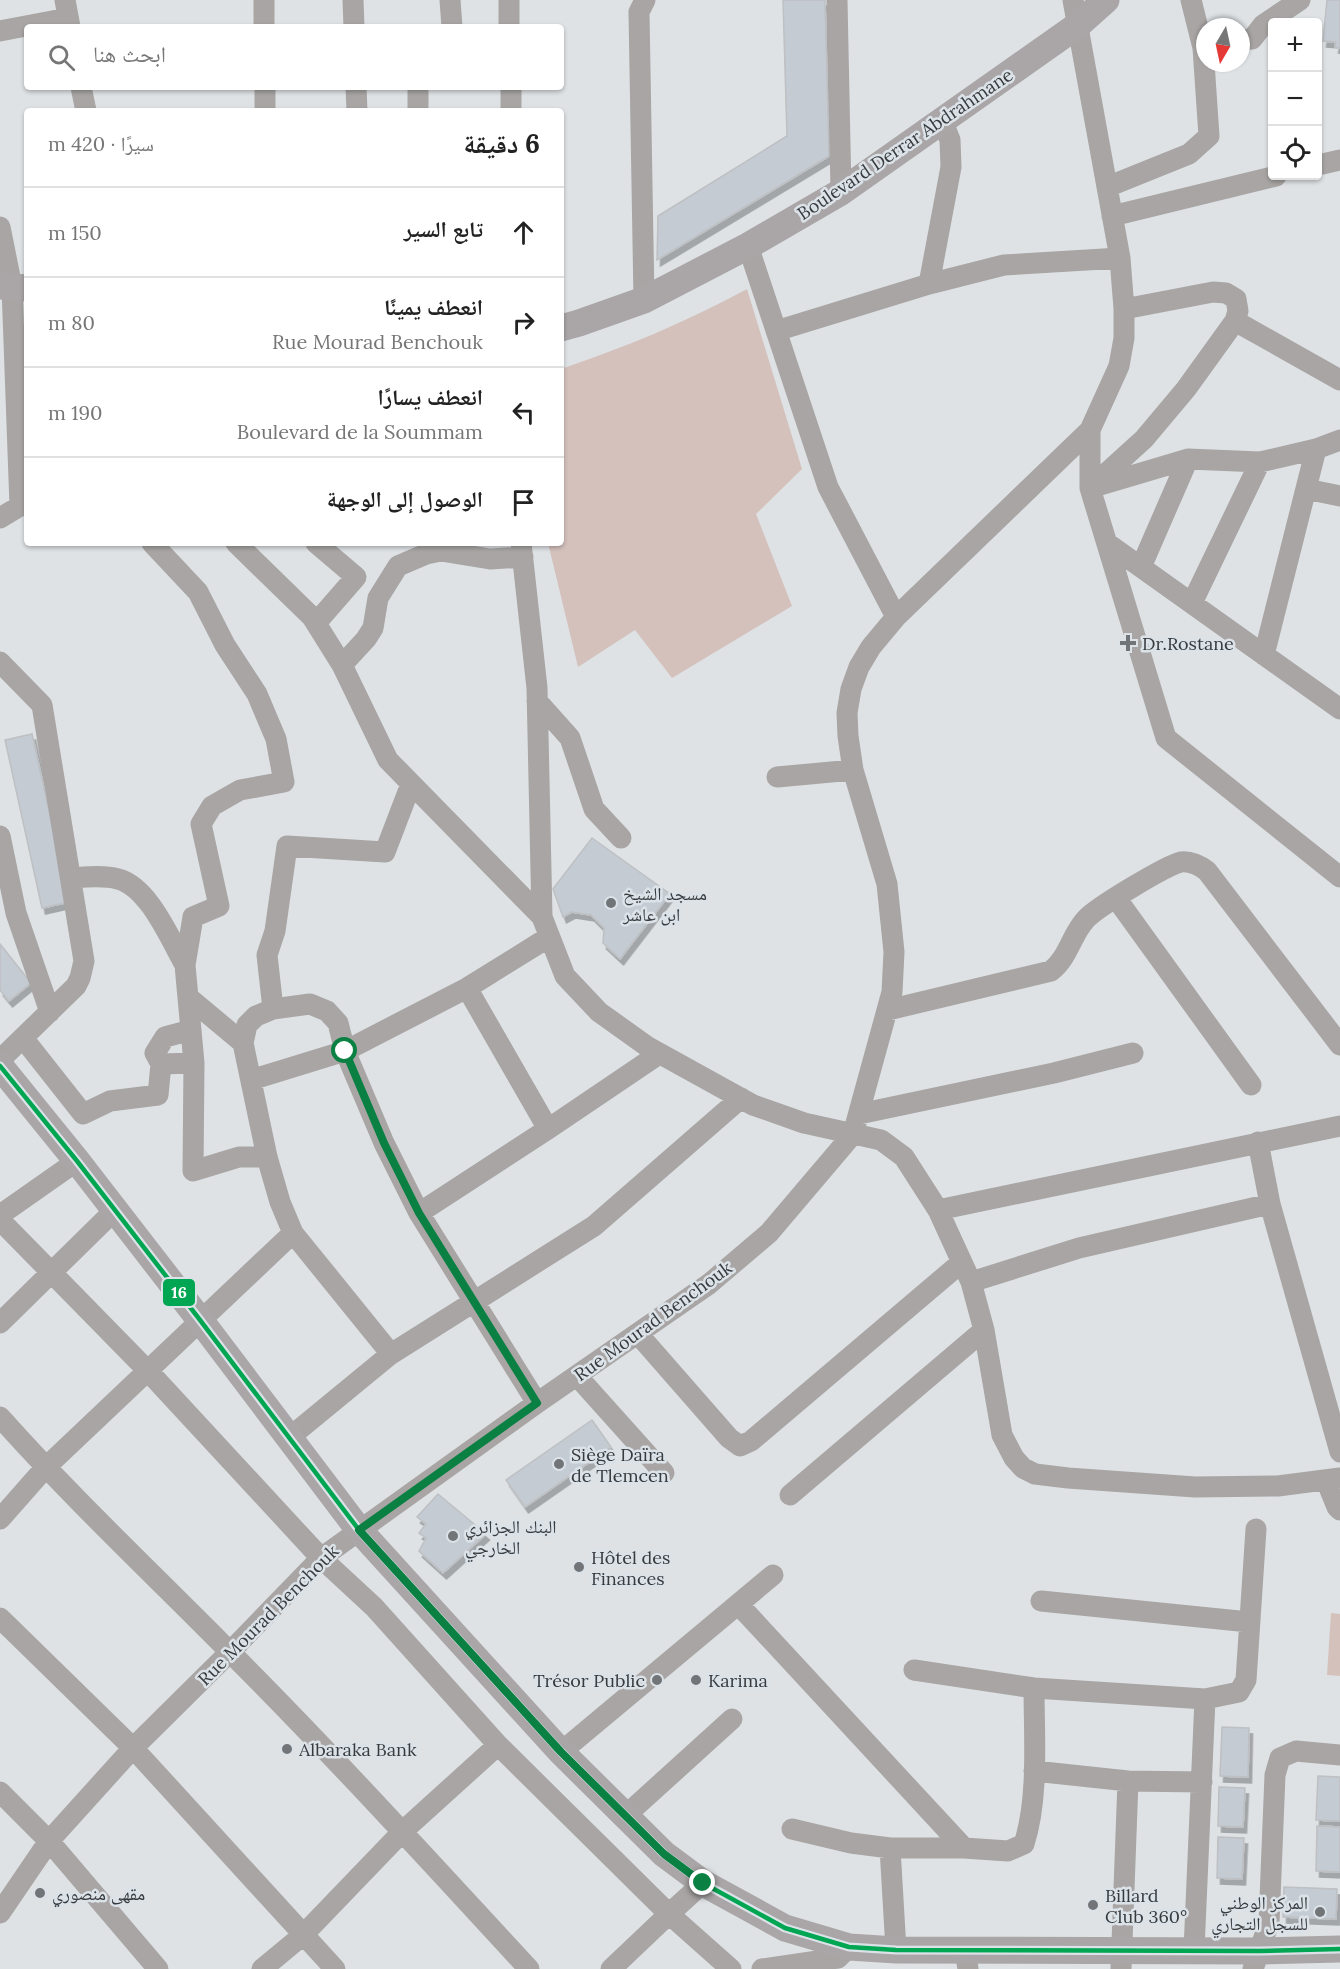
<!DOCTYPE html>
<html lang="ar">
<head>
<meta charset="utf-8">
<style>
	body { margin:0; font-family:Lora,"Noto Naskh Arabic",serif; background:#f2f2f2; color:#222; direction:rtl }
	.controls { position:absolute; right:18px; top:18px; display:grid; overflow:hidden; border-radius:6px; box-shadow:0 2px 4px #0004 }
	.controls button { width:54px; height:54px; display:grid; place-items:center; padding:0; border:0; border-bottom:2px solid #e0e0e0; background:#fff; color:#222; font:30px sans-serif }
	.compass { position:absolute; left:1196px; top:18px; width:54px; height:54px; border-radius:50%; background:#fff; box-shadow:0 2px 4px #0004; rotate:189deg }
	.stop { position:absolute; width:18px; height:18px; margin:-14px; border:4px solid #0b8043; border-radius:50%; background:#fff }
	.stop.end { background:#0b8043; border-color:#fff; box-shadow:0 2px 6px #0008 }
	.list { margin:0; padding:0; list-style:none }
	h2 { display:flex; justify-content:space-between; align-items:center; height:78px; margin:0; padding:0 24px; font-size:26px }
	h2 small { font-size:20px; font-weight:400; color:#767676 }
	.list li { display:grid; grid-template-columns:39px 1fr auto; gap:18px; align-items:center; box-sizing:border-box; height:90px; padding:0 24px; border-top:2px solid #e0e0e0 }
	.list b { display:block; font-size:22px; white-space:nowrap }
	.list p { margin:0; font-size:20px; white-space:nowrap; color:#767676 }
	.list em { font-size:20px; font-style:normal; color:#767676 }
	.icon { flex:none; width:33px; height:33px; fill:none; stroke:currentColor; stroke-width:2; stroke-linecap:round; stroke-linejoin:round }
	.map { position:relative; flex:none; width:1340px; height:1969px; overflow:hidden; direction:ltr }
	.search { position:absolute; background:#fff; box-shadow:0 2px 4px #0004; left:24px; top:24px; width:540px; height:66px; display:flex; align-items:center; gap:15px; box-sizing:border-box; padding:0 21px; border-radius:6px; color:#767676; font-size:22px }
	.panel { position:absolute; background:#fff; box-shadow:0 2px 4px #0004; left:24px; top:108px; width:540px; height:438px; border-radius:6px; direction:rtl }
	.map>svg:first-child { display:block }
	.green { fill:#d4c1bc }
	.building { fill:#c4cbd3; stroke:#bec0c3; stroke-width:1.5; filter:url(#shadow) }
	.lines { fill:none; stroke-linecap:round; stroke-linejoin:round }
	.minor { stroke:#a8a5a4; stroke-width:21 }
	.major { stroke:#aaa6a7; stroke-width:27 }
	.bus-1-casing { stroke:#dbe2e8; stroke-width:9 }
	.bus-1 { stroke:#00a651; stroke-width:4.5 }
	.route { stroke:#0b8043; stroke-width:8 }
	.poi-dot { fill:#727578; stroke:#dbe2e8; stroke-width:2 }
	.labels { text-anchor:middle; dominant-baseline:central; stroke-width:5; stroke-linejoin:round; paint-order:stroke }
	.street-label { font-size:18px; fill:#383b3e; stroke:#dbe2e8 }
	.poi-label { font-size:18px; fill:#383b3e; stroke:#dbe2e8; text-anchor:start }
	.line-badge { stroke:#dbe2e8; stroke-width:2 }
	.badge-label { font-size:16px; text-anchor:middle; font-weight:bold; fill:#fff }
</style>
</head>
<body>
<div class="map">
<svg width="1340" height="1969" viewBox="0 0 1340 1969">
	<defs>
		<filter id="shadow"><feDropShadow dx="3.5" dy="6" stdDeviation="0" flood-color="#0004"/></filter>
	</defs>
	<rect width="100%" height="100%" fill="#dee2e5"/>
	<!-- green -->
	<path class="green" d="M 747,289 L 802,469 L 756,514 L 792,606 L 672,678 L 635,630 L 578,667 L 548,543 L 561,543 L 561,369 C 626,347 686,322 747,289 Z
		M 1331,1613 L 1340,1614 L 1340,1676 L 1327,1675 Z"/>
	<!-- building -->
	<path class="building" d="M 783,0 L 825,0 L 829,156 L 657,260 L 658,216 L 787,136 Z
		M 1327,0 L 1340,0 L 1340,48 L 1335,47 L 1336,42 L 1323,41 Z
		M 32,734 L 69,902 L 42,908 L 5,740 Z
		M 592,838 L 670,894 L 620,959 L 603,943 L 604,928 L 591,915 L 572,912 L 563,917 L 553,889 Z
		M 0,944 L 31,983 L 9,1001 L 0,990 Z
		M 592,1420 L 611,1447 L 525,1507 L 506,1480 Z
		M 438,1494 L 486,1534 L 443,1573 L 419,1551 L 426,1538 L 419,1533 L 426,1524 L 417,1517 Z
		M 1222,1727 L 1249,1728 L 1248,1777 L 1220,1776 Z
		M 1318,1776 L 1340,1777 L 1340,1821 L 1316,1820 Z
		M 1219,1787 L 1245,1788 L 1243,1827 L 1218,1826 Z
		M 1317,1826 L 1340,1827 L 1340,1872 L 1316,1871 Z
		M 1218,1837 L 1244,1838 L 1242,1879 L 1217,1878 Z
		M 1284,1887 L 1337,1889 L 1336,1919 L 1283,1917 Z"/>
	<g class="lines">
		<!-- minor -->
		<path class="minor" d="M 65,0 L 70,27
			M 264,0 L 264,27
			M 353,0 L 354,27
			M 450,0 L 452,27
			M 509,0 L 509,27
			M 837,0 L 841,192
			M 1191,0 L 1203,48
			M 0,31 L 68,18
			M 1241,40 L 1252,39 L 1263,25 L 1300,0
			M 81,87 L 86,111
			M 265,87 L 265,111
			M 356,87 L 357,111
			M 418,87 L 418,111
			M 511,87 L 511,111
			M 1318,165 L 1340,160
			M 1107,187 L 1189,154 L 1209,136 L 1203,48 L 1205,47
			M 1112,216 L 1276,176
			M 0,227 L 12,287 L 20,506
			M 748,246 L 828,487 L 896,617
			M 929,284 L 951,167 L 950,140 L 942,120
			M 644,300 L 639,12 L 645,0
			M 1124,309 L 1213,292 L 1226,293 L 1236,299 L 1238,311 L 1235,321
			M 776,331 L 929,284 L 1004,265 L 1120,258
			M 1090,430 L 1090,488 L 1166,738 L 1340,877
			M 1097,486 L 1188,459
			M 1090,488 L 1144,439 L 1186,389 L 1235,321 L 1340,380
			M 1306,489 L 1340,496
			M 0,518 L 20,506 L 27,505
			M 236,543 L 312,617 L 342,665 L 388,760 L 542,917
			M 521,543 L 537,688 L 542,917 L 565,976 L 599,1012 L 648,1047 L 753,1105 L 804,1123 L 881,1140 L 904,1157 L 938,1210 L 971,1282 L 984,1330 L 1002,1435 L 1014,1458 L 1023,1468 L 1035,1474 L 1068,1478 L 1195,1487 L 1278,1486 L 1340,1478
			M 1107,543 L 1340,709
			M 1141,567 L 1188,459 L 1260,462
			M 1192,603 L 1260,462 L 1316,449
			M 316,623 L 356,577 L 316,543
			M 1264,655 L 1316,449 L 1340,440
			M 0,662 L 42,705 L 84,961 L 80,978 L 76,986 L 0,1060
			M 342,665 L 366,639 L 373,628 L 378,598 L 398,566 L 426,554 L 441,551 L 490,559 L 523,557
			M 537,701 L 570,738 L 594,809 L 621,838
			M 777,777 L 853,770
			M 0,836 L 16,913 L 50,1012
			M 71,878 C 87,877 103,875 118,879 C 149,887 170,939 185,965 L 193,917 L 219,906 L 201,824 L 212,806 L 240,790 L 284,782 L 276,739 L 257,694 L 225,645 L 198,592 L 152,543
			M 1116,898 L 1251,1085
			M 467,988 L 548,1129
			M 188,997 L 243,1043
			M 273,1009 L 267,955 L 275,931 L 287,846 L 385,852 L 411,784
			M 888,1010 L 1051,971 C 1069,957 1071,935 1086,919 C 1097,907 1167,865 1181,862 C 1191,861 1199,865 1207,871 L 1340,1045
			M 23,1038 L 83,1114 L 110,1101 L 158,1095 L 161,1064 L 194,1063 L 185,965
			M 194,1063 L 193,1171 L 239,1157 L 267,1157
			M 161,1064 L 155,1053 L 165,1037 L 191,1030
			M 251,1080 L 345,1051 L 467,988 L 549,937
			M 859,1114 L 1054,1073 L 1133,1053
			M 1258,1142 L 1270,1204 L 1340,1452
			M 938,1210 L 1340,1126
			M 419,1213 L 548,1129 L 659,1054
			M 0,1215 L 77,1161
			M 0,1220 L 148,1371 L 321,1558 L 374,1607 L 498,1745 L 669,1914 L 611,1969
			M 971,1282 L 1079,1248 L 1270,1204
			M 0,1323 L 115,1210
			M 638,1334 L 729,1438 L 740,1446 L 751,1441 L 962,1262
			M 391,1354 L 293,1233 L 280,1202 L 267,1157 L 243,1043 L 247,1025 L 256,1016 L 273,1009 L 310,1004 L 327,1011 L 338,1023 L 345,1051 L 384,1143 L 419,1213 L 537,1403
			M 577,1376 L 664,1473
			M 0,1417 C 73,1499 152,1573 229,1651 C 332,1754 430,1862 529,1969
			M 290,1437 L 391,1354 L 594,1226 L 741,1098
			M 1326,1480 L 1337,1507 L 1340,1510
			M 790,1495 L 984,1330
			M 0,1519 L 45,1468 L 293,1233
			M 1041,1601 L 1249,1622
			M 738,1604 L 964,1848
			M 0,1618 L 133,1748 L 335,1969
			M 914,1670 L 1034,1688 L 1205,1699 L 1239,1692 L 1246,1680 L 1256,1529
			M 561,1752 L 773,1575
			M 1034,1771 L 1128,1781 L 1202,1782
			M 0,1792 L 49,1841 L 158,1969
			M 625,1816 L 732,1719
			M 792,1829 L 851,1843 L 890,1848
			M 703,1883 L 669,1914 L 731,1969
			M 0,1913 L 49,1841 L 133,1748 L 230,1652 L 321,1558 L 537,1403 L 709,1284 L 769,1233 L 853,1134 L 892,992 L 894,952 L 887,884 L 853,770 L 848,736 L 847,713 L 851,689 L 859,667 L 871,647 L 896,617 L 1090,430 L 1119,366 L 1124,338 L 1124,309 L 1120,258 L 1073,0
			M 896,1950 L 890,1848 L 964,1848 L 1008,1851 L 1024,1844 C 1039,1798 1034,1736 1034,1688
			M 965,1950 L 968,1969
			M 1194,1950 L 1205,1699
			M 262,1969 L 303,1935 L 403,1831 L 498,1745
			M 762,1969 L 838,1958 L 849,1947
			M 1121,1969 L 1128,1781
			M 1253,1969 L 1269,1923 L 1275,1775 L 1280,1758 L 1296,1751 L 1340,1755"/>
		<!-- major -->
		<path class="major" d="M 0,286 L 27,288
			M 561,328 L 579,323 L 644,300 L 748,246 L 841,192 L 1078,25 L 1106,0
			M 0,1066 L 77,1161 L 200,1320 L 359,1530 L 561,1752 L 664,1854 L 703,1883 L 785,1928 L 849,1947 L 896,1950 L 1260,1951 L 1340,1949"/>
		<defs>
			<path id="bus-1" d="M 0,1066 L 77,1161 L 200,1320 L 359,1530 L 561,1752 L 664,1854 L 703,1883 L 785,1928 L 849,1947 L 896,1950 L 1260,1951 L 1340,1949"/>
		</defs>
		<!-- bus-1 casing -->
		<use href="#bus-1" class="bus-1-casing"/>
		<!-- bus-1 -->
		<use href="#bus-1" class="bus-1"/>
	</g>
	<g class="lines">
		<!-- route -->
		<path class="route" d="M 345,1051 L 384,1143 L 419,1213 L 537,1403 L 359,1530 L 561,1752 L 664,1854 L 703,1883"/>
	</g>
	<!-- markers -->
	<g class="poi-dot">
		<path d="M1125 634h6v6h6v6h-6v6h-6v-6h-6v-6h6z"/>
		<circle cx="611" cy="903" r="6"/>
		<circle cx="559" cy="1464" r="6"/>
		<circle cx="453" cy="1536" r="6"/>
		<circle cx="579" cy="1567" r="6"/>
		<circle cx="657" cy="1680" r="6"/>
		<circle cx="696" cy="1680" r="6"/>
		<circle cx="287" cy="1749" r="6"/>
		<circle cx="40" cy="1893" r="6"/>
		<circle cx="1093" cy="1905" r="6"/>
		<circle cx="1320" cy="1912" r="6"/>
	</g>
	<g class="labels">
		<!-- street labels -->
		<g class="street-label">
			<text transform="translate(905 144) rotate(-34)">Boulevard Derrar Abdrahmane</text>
			<text transform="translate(653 1321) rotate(-36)">Rue Mourad Benchouk</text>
			<text transform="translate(268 1615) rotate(-45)">Rue Mourad Benchouk</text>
		</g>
		<!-- poi labels -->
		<g class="poi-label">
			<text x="1142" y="643">Dr.Rostane</text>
			<text x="623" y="893">مسجد الشيخ<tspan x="623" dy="21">ابن عاشر</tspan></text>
			<text x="571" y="1454">Siège Daïra<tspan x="571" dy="21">de Tlemcen</tspan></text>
			<text x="465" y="1526">البنك الجزائري<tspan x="465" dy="21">الخارجي</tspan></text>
			<text x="591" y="1557">Hôtel des<tspan x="591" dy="21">Finances</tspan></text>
			<text x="645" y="1680" text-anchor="end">Trésor Public</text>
			<text x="708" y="1680">Karima</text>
			<text x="299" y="1749">Albaraka Bank</text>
			<text x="52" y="1893">مقهى منصوري</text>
			<text x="1105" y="1895">Billard<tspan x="1105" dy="21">Club 360°</tspan></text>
			<text x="1308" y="1902" text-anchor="end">المركز الوطني<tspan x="1308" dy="21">للسجل التجاري</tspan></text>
		</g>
	</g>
	<rect class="line-badge" x="162" y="1278" width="34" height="29" rx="6" fill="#00a651"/>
	<g class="badge-label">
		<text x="179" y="1298">16</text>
	</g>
</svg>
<div class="controls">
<button>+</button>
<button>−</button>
<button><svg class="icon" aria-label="locate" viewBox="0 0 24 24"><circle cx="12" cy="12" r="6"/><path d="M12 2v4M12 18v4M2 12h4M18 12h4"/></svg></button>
</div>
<svg class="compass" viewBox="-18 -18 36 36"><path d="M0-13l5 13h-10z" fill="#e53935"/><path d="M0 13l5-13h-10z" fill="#767676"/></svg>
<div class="stop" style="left:345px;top:1051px"></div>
<div class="stop end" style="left:703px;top:1883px"></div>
<div class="search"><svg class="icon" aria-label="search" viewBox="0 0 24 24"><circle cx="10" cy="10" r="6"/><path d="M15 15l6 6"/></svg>ابحث هنا</div>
<section class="panel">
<h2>6 دقيقة<small>سيرًا · 420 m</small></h2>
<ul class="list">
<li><svg class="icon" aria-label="ahead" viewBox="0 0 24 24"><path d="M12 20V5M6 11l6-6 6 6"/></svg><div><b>تابع السير</b></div><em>150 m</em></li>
<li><svg class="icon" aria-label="right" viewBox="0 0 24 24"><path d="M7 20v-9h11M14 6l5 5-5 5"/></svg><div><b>انعطف يمينًا</b><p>Rue Mourad Benchouk</p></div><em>80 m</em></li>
<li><svg class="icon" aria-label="left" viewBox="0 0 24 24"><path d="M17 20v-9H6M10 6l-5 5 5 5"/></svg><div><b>انعطف يسارًا</b><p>Boulevard de la Soummam</p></div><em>190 m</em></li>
<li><svg class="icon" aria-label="arrive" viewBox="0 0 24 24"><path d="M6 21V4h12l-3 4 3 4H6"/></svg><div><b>الوصول إلى الوجهة</b></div></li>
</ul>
</section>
</div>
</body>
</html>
